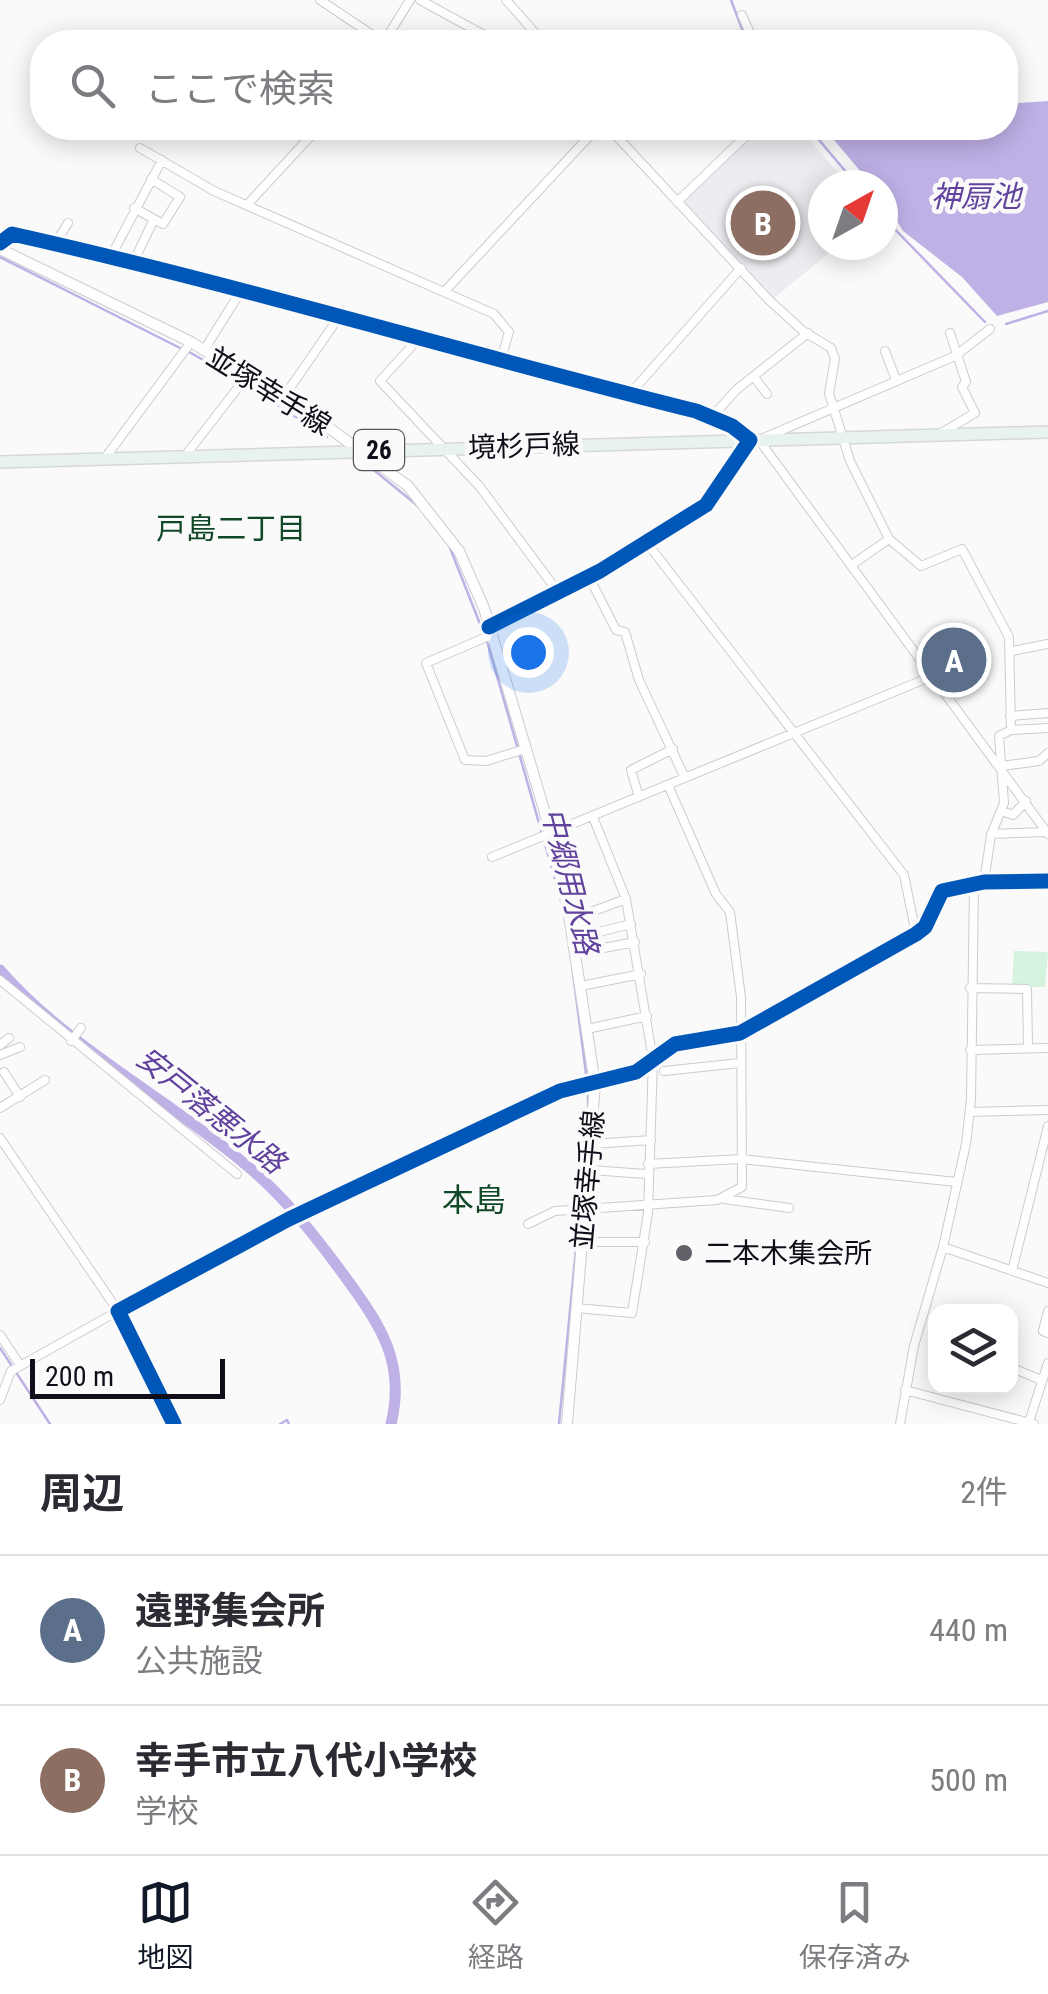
<!DOCTYPE html>
<html lang="ja">
<head>
<meta charset="utf-8">
<style>
	body { margin:0; font-family:"Roboto Condensed","Noto Sans JP",sans-serif; background:#f7f7f7; color:#2b2b33 }
	.controls { position:absolute; right:30px; bottom:30px; display:grid; overflow:hidden; border-radius:20px; box-shadow:0 5px 25px #0003 }
	.controls button { width:90px; height:90px; display:grid; place-items:center; padding:0; border:0; border-bottom:2px solid #e1e1e2; background:#fff; color:#2b2b33; font:50px sans-serif }
	.compass { position:absolute; left:808px; top:170px; width:90px; height:90px; border-radius:50%; background:#fff; box-shadow:0 5px 25px #0003; rotate:40deg }
	.scale { position:absolute; left:30px; bottom:25px; width:195px; box-sizing:border-box; padding-left:10px; border:5px solid #110e19; border-top:0; font-size:28px; line-height:35px; white-space:nowrap; color:#110e19; -webkit-text-stroke:8px #fafafa; paint-order:stroke }
	.you { position:absolute; left:528px; top:652px; width:35px; height:35px; margin:-25px; border:8px solid #fff; border-radius:50%; background:#1a73e8; box-shadow:0 0 0 15px #1a73e833 }
	.badge { display:grid; place-items:center; width:65px; height:65px; border-radius:50%; background:#111827; color:#fff; font-size:32px; font-weight:700 }
	.pin { position:absolute; translate:-50% -50%; border:5px solid #fff; box-shadow:0 2px 10px #0006 }
	.list { margin:0; padding:0; list-style:none }
	h2 { display:flex; justify-content:space-between; align-items:center; height:130px; margin:0; padding:0 40px; font-size:42px }
	h2 small { font-size:32px; font-weight:400; color:#7c7c81 }
	.list li { display:grid; grid-template-columns:65px 1fr auto; gap:30px; align-items:center; box-sizing:border-box; height:150px; padding:0 40px; border-top:2px solid #e1e1e2 }
	.list b { display:block; font-size:38px; white-space:nowrap }
	.list p { margin:0; font-size:32px; white-space:nowrap; color:#7c7c81 }
	.list em { font-size:32px; font-style:normal; color:#7c7c81 }
	.icon { flex:none; width:55px; height:55px; fill:none; stroke:currentColor; stroke-width:2; stroke-linecap:round; stroke-linejoin:round }
	.map { position:relative; flex:none; width:1048px; height:1424px; overflow:hidden }
	.search { position:absolute; background:#fff; box-shadow:0 5px 25px #0003; left:30px; right:30px; top:30px; height:110px; display:flex; align-items:center; gap:25px; box-sizing:border-box; padding:0 35px; border-radius:40px; color:#7c7c81; font-size:38px }
	.sheet { height:430px; background:#fff }
	nav { display:flex; justify-content:space-around; align-items:center; box-sizing:border-box; height:140px; border-top:2px solid #e1e1e2; background:#fff; font-size:28px; color:#7c7c81 }
	nav a { display:grid; justify-items:center; gap:5px }
	nav .on { color:#111827 }
	.map>svg:first-child { display:block }
	.built { fill:#edecf0 }
	.green { fill:#d5f3de }
	.water { fill:#bfb0e6 }
	.lines { fill:none; stroke-linecap:round; stroke-linejoin:round }
	.stream { stroke:#bfb0e6; stroke-width:2.5 }
	.river { stroke:#bfb0e6; stroke-width:11 }
	.street-casing { stroke:#cccbd1; stroke-width:10 }
	.secondary-casing { stroke:#cccbd1; stroke-width:12 }
	.primary-casing { stroke:#d7d7d9; stroke-width:14 }
	.street { stroke:#fefefe; stroke-width:8 }
	.secondary { stroke:#fefefe; stroke-width:10 }
	.primary { stroke:#e9f3ed; stroke-width:11 }
	.cycleway-casing { stroke:#fafafa; stroke-width:21 }
	.cycleway { stroke:#0057b8; stroke-width:15 }
	.poi-dot { fill:#636168; stroke:#fafafa; stroke-width:4 }
	.labels { text-anchor:middle; dominant-baseline:central; stroke-width:9; stroke-linejoin:round; paint-order:stroke }
	.shield { fill:#fafafa; stroke:#57555c; stroke-width:2.5 }
	.shield-label { font-size:25px; font-weight:bold; fill:#110e19 }
	.street-label { font-size:28px; fill:#110e19; stroke:#fafafa }
	.poi-label { font-size:28px; fill:#110e19; stroke:#fafafa; text-anchor:start }
	.water-label { font-size:30px; font-style:italic; fill:#61429d; stroke:#fafafa }
	.neighbourhood-label { font-size:30px; fill:#114928; stroke:#fafafa }
	.quarter-label { font-size:32px; fill:#114928; stroke:#fafafa }
</style>
</head>
<body>
<div class="map">
<svg width="1048" height="1424" viewBox="0 0 1048 1424">
	<rect width="100%" height="100%" fill="#fafafa"/>
	<!-- built -->
	<path class="built" d="M 759,128 L 800,128 L 848,185 L 823,185 L 823,245 L 839,245 L 773,299 L 681,201 Z"/>
	<!-- green -->
	<path class="green" d="M 1014,951 L 1048,952 L 1045,987 L 1012,987 Z"/>
	<!-- water -->
	<path class="water" d="M 1048,101 L 1048,302 L 997,316 L 962,277 L 903,231 L 883,198 L 883,185 L 872,185 L 824,128 L 1006,128 L 1006,104 Z"/>
	<g class="lines">
		<!-- stream -->
		<path class="stream" d="M 731,0 L 747,42
			M 809,128 L 857,185
			M 883,217 L 985,322
			M 0,257 L 182,349
			M 1006,324 L 1048,311
			M 189,352 L 239,380
			M 245,384 L 327,437
			M 359,458 L 418,506
			M 450,548 L 484,634
			M 487,641 L 563,907
			M 572,965 L 587,1081
			M 588,1089 L 588,1106
			M 0,1348 L 50,1424
			M 280,1424 L 287,1420 L 289,1424
			M 559,1424 L 579,1218"/>
		<!-- river -->
		<path class="river" d="M 0,970 C 68,1048 167,1098 245,1164 C 284,1196 317,1238 346,1278 C 381,1326 406,1363 391,1424"/>
		<defs>
			<path id="street" d="M 320,0 L 383,42
				M 420,0 L 497,42
				M 506,0 L 543,42
				M 742,15 L 754,42
				M 384,42 L 410,0
				M 609,128 L 769,300 L 803,331 L 831,348 L 835,359 L 829,393 L 850,461 L 889,539 L 921,566 L 962,549 L 1009,637 L 1011,730 L 999,736 L 1004,803 L 991,835 L 984,882
				M 140,148 L 214,191 L 494,314 L 509,332 L 501,360
				M 677,202 L 754,128
				M 247,205 L 318,128
				M 134,208 L 163,224 L 180,197 L 151,179
				M 0,243 L 12,234 C 241,285 467,354 696,411 L 732,426 L 750,440 L 706,505 L 600,571 L 489,627
				M 55,244 L 68,223
				M 110,258 L 162,160
				M 133,263 L 154,219
				M 444,292 L 597,128
				M 990,329 L 955,356 L 759,440 L 1048,834
				M 419,338 L 380,381 L 480,487 L 558,592
				M 204,350 L 241,291
				M 885,351 L 896,380
				M 754,377 L 767,394
				M 629,395 L 741,268
				M 283,398 L 339,317
				M 712,417 L 736,390 L 808,333
				M 938,435 L 975,413 L 962,387 L 966,382 L 950,333
				M 185,456 L 247,376
				M 105,458 L 191,342
				M 647,543 L 904,875 L 916,934
				M 853,564 L 889,539
				M 589,577 L 616,630 L 625,632 L 639,680 L 685,778
				M 491,635 L 426,663 L 465,760 L 486,761 L 525,749
				M 1012,651 L 1048,644
				M 1010,716 L 1048,713
				M 1011,730 L 1048,728
				M 1002,766 L 1039,761 L 1048,753
				M 639,797 L 631,770 L 673,749
				M 1002,811 L 1013,815 L 1026,801
				M 991,834 L 1046,832
				M 492,857 L 935,675
				M 572,919 L 626,899
				M 575,938 L 631,924
				M 577,953 L 635,942
				M 0,980 L 237,1174
				M 581,986 L 641,974
				M 970,988 L 1027,989 L 1028,1048
				M 587,1029 L 647,1016
				M 71,1041 L 81,1028
				M 0,1045 L 9,1038
				M 970,1050 L 1048,1048
				M 0,1055 L 20,1047
				M 664,1071 L 740,1063
				M 4,1072 L 20,1097
				M 0,1108 L 45,1080
				M 970,1112 L 1048,1110
				M 0,1138 L 118,1311 L 11,1371 L 0,1400
				M 592,1144 L 651,1140
				M 648,1164 L 741,1159 L 956,1182
				M 590,1170 L 646,1174
				M 724,1199 L 789,1208
				M 528,1224 L 555,1211 L 717,1200 L 742,1187 L 741,997 L 730,912 L 716,894 L 668,785
				M 583,1242 L 645,1242
				M 943,1247 L 1048,1283
				M 1012,1271 L 1048,1126
				M 576,1308 L 632,1313 L 648,1213 L 653,1060 L 626,899 L 593,817
				M 1048,1311 L 1043,1331 L 1048,1333
				M 0,1335 L 20,1365
				M 1010,1367 L 1041,1380
				M 905,1390 L 1034,1424
				M 1029,1422 L 1048,1363
				M 174,1424 L 118,1311 L 289,1219 L 560,1091 L 636,1072 L 675,1044 L 740,1033 L 916,934 L 925,927 L 942,891 L 984,882 L 1048,881
				M 900,1424 L 914,1346 L 943,1247 L 966,1144 L 971,1099 L 974,884"/>
			<path id="secondary" d="M 0,249 L 191,342 L 332,430 L 408,486 L 459,551 L 484,608 L 562,870 L 595,1084 L 567,1424"/>
			<path id="primary" d="M 0,462 L 1048,432"/>
		</defs>
		<!-- street casing -->
		<use href="#street" class="street-casing"/>
		<!-- secondary casing -->
		<use href="#secondary" class="secondary-casing"/>
		<!-- primary casing -->
		<use href="#primary" class="primary-casing"/>
		<!-- street -->
		<use href="#street" class="street"/>
		<!-- secondary -->
		<use href="#secondary" class="secondary"/>
		<!-- primary -->
		<use href="#primary" class="primary"/>
		<defs>
			<path id="cycleway" d="M 0,243 L 12,234 C 241,285 467,354 696,411 L 732,426 L 750,440 L 706,505 L 600,571 L 489,627
				M 174,1424 L 118,1311 L 289,1219 L 560,1091 L 636,1072 L 675,1044 L 740,1033 L 916,934 L 925,927 L 942,891 L 984,882 L 1048,881"/>
		</defs>
		<!-- cycleway casing -->
		<use href="#cycleway" class="cycleway-casing"/>
		<!-- cycleway -->
		<use href="#cycleway" class="cycleway"/>
	</g>
	<!-- markers -->
	<circle class="poi-dot" cx="684" cy="1253" r="10"/>
	<g class="labels">
		<!-- shield labels -->
		<rect class="shield" x="354" y="430" width="50" height="40" rx="8"/>
		<g class="shield-label">
			<text x="379" y="450">26</text>
		</g>
		<!-- street labels -->
		<g class="street-label">
			<text transform="translate(269 391) rotate(32)">並塚幸手線</text>
			<text transform="translate(524 446) rotate(-2)">境杉戸線</text>
			<text transform="translate(588 1180) rotate(-85)">並塚幸手線</text>
		</g>
		<!-- poi labels -->
		<g class="poi-label">
			<text x="704" y="1253">二本木集会所</text>
		</g>
		<!-- water labels -->
		<g class="water-label">
			<text x="976" y="196">神扇池</text>
			<text transform="translate(570 881) rotate(76)">中郷用水路</text>
			<text transform="translate(211 1110) rotate(39)">安戸落悪水路</text>
		</g>
		<!-- neighbourhood labels -->
		<g class="neighbourhood-label">
			<text x="231" y="528">戸島二丁目</text>
		</g>
		<!-- quarter labels -->
		<g class="quarter-label">
			<text x="474" y="1200">本島</text>
		</g>
	</g>
</svg>
<div class="controls">
<button><svg class="icon" aria-label="layers" viewBox="0 0 24 24"><path d="M12 4l9 5-9 5-9-5zM3 14l9 5 9-5"/></svg></button>
</div>
<svg class="compass" viewBox="-18 -18 36 36"><path d="M0-13l5 13h-10z" fill="#e53935"/><path d="M0 13l5-13h-10z" fill="#7c7c81"/></svg>
<div class="scale">200 m</div>
<div class="you"></div>
<div class="pin badge" style="left:954px;top:660px;background:#5c6f8a">A</div>
<div class="pin badge" style="left:763px;top:223px;background:#8d6e63">B</div>
<div class="search"><svg class="icon" aria-label="search" viewBox="0 0 24 24"><circle cx="10" cy="10" r="6"/><path d="M15 15l6 6"/></svg>ここで検索</div>
</div>
<section class="sheet">
<h2>周辺<small>2件</small></h2>
<ul class="list">
<li><span class="badge" style="background:#5c6f8a">A</span><div><b>遠野集会所</b><p>公共施設</p></div><em>440 m</em></li>
<li><span class="badge" style="background:#8d6e63">B</span><div><b>幸手市立八代小学校</b><p>学校</p></div><em>500 m</em></li>
</ul>
</section>
<nav>
<a class="on"><svg class="icon" aria-label="map" viewBox="0 0 24 24"><path d="M3 6l6-2 6 2 6-2v14l-6 2-6-2-6 2zM9 4v14M15 6v14"/></svg>地図</a>
<a><svg class="icon" aria-label="directions" viewBox="0 0 24 24"><path d="M12 3l9 9-9 9-9-9zM9 14v-3h6M13 9l2 2-2 2"/></svg>経路</a>
<a><svg class="icon" aria-label="saved" viewBox="0 0 24 24"><path d="M7 4h10v16l-5-4-5 4z"/></svg>保存済み</a>
</nav>
</body>
</html>
